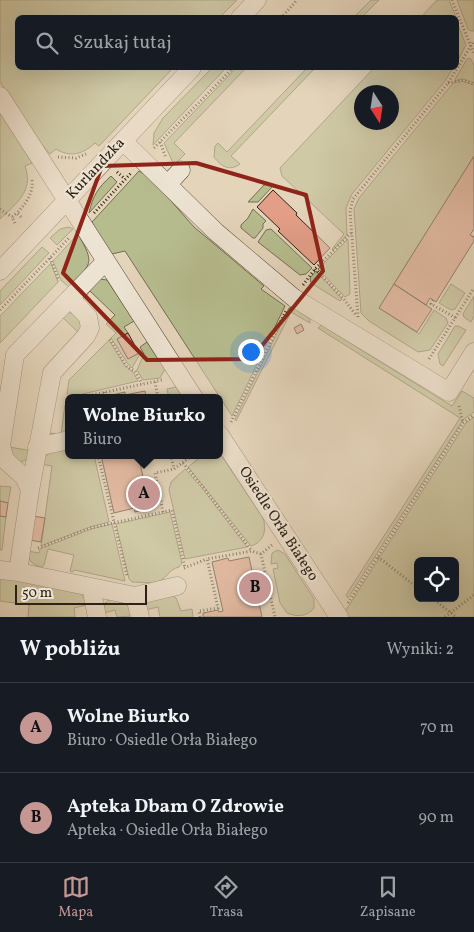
<!DOCTYPE html>
<html lang="pl">
<head>
<meta charset="utf-8">
<style>
	body { margin:0; font-family:Vollkorn,serif; background:#20242c; color:#f1f3f6 }
	.controls { position:absolute; right:15px; bottom:15px; display:grid; overflow:hidden; border-radius:8px; box-shadow:0 5px 20px #0002 }
	.controls button { width:45px; height:45px; display:grid; place-items:center; padding:0; border:0; border-bottom:1px solid #363941; background:#171b24; color:#f1f3f6; font:25px sans-serif }
	.compass { position:absolute; left:354px; top:85px; width:45px; height:45px; border-radius:50%; background:#171b24; box-shadow:0 5px 20px #0002; rotate:168deg }
	.scale { position:absolute; left:15px; bottom:12px; width:132px; box-sizing:border-box; padding-left:5px; border:2px solid #2f2115; border-top:0; font-size:14px; line-height:18px; white-space:nowrap; color:#2f2115; -webkit-text-stroke:4px #ede3d2; paint-order:stroke }
	.you { position:absolute; left:250px; top:351px; width:18px; height:18px; margin:-12px; border:4px solid #fff; border-radius:50%; background:#1a73e8; box-shadow:0 0 0 8px #1a73e833 }
	.badge { display:grid; place-items:center; width:32px; height:32px; border-radius:50%; background:#c59692; color:#111; font-size:16px; font-weight:700 }
	.pin { position:absolute; translate:-50% -50%; border:2px solid #fff; box-shadow:0 1px 5px #0006 }
	.popup { position:absolute; left:65px; top:394px; width:158px; height:65px; box-sizing:border-box; display:grid; place-content:center; border-radius:8px; background:#171b24; filter:drop-shadow(0 1px 4px #0005); font-size:16px; white-space:nowrap; color:#9ea1a6 }
	.popup b { font-size:19px; color:#f1f3f6 }
	.popup::after { content:''; position:absolute; left:50%; top:100%; margin-left:-10px; border:10px solid transparent; border-top-color:#171b24 }
	.list { margin:0; padding:0; list-style:none }
	h2 { display:flex; justify-content:space-between; align-items:center; height:65px; margin:0; padding:0 20px; font-size:21px }
	h2 small { font-size:16px; font-weight:400; color:#9ea1a6 }
	.list li { display:grid; grid-template-columns:32px 1fr auto; gap:15px; align-items:center; box-sizing:border-box; height:90px; padding:0 20px; border-top:1px solid #363941 }
	.list b { display:block; font-size:19px; white-space:nowrap }
	.list p { margin:0; font-size:16px; white-space:nowrap; color:#9ea1a6 }
	.list em { font-size:16px; font-style:normal; color:#9ea1a6 }
	.icon { flex:none; width:28px; height:28px; fill:none; stroke:currentColor; stroke-width:2; stroke-linecap:round; stroke-linejoin:round }
	.map { position:relative; flex:none; width:474px; height:617px; overflow:hidden }
	.search { position:absolute; background:#171b24; box-shadow:0 5px 20px #0002; left:15px; right:15px; top:15px; height:55px; display:flex; align-items:center; gap:12px; box-sizing:border-box; padding:0 18px; border-radius:8px; color:#9ea1a6; font-size:19px }
	.sheet { height:245px; background:#171b24 }
	nav { display:flex; justify-content:space-around; align-items:center; box-sizing:border-box; height:70px; border-top:1px solid #363941; background:#171b24; font-size:14px; color:#9ea1a6 }
	nav a { display:grid; justify-items:center; gap:2px }
	nav .on { color:#c59692 }
	.map>svg:first-child { display:block }
	.green { fill:#b6bc8e; stroke:#726e52; fill-rule:evenodd }
	.building { fill:#e39e88; stroke:#2f2115 }
	.lines { fill:none; stroke-linecap:round; stroke-linejoin:round }
	.minor-casing { stroke:#5c4e3e; stroke-width:19 }
	.path { stroke:#2f2115; stroke-width:3; stroke-dasharray:1 2.5; stroke-linecap:butt }
	.minor { stroke:#ede3d2; stroke-width:18 }
	.marked { fill:none; stroke:#8f2418; stroke-width:4; stroke-linejoin:round }
	.labels { text-anchor:middle; dominant-baseline:central; stroke-width:4.5; stroke-linejoin:round; paint-order:stroke }
	.street-label { font-size:15px; fill:#2f2115; stroke:#ede3d2 }
</style>
</head>
<body>
<div class="map">
<svg width="474" height="617" viewBox="0 0 474 617">
	<rect width="100%" height="100%" fill="#e4d4ba"/>
	<filter id="stains"><feTurbulence type="fractalNoise" baseFrequency=".004" numOctaves="4"/><feColorMatrix values="0 0 0 0 .2 0 0 0 0 .09 0 0 0 0 .02 0 0 0 .5 -.17"/></filter>
	<radialGradient id="worn" r=".72"><stop offset=".6" stop-color="#630" stop-opacity="0"/><stop offset="1" stop-color="#630" stop-opacity=".3"/></radialGradient>
	<!-- green -->
	<path class="green" d="M 0,0 L 237,0 L 220,17 L 18,18 L 18,68 L 173,68 L 99,146 L 95,143 C 83,154 71,158 56,149 L 50,154 L 38,140 L 0,82 Z
		M 371,0 L 379,0 L 362,17 L 354,17 Z
		M 437,0 L 449,0 L 456,17 L 421,17 Z
		M 457,0 L 474,0 L 474,31 L 471,31 L 468,29 Z
		M 456,20 L 466,45 L 457,62 L 456,62 Z
		M 470,58 L 474,65 L 474,83 L 463,79 L 454,81 L 467,59 Z
		M 212,68 L 226,68 L 153,145 L 154,133 L 163,118 Z
		M 236,68 L 246,68 L 174,143 L 185,154 L 174,165 L 164,143 Z
		M 307,68 L 315,68 L 231,156 L 240,164 C 229,172 221,166 214,157 L 215,146 L 218,143 L 227,152 Z
		M 374,68 L 453,68 L 445,81 L 352,194 L 346,208 L 347,235 L 333,250 L 332,249 L 344,234 L 282,176 L 280,168 ZM 392,92 L 392,122 L 362,122 L 362,92 Z
		M 462,81 L 474,85 L 474,156 L 379,308 L 419,334 L 434,310 L 446,318 L 448,323 L 430,350 L 418,352 L 369,321 L 361,313 L 354,209 L 359,198 L 453,83 Z
		M 0,113 L 32,163 L 25,166 C 34,192 16,203 0,219 Z
		M 139,171 L 149,176 L 194,227 L 264,286 L 261,289 L 285,306 L 232,416 L 125,251 L 112,254 L 94,227 L 92,222 Z
		M 111,176 L 117,182 L 89,213 C 93,195 98,188 111,176 Z
		M 271,184 L 273,186 L 258,202 L 248,202 L 264,185 Z
		M 253,209 L 266,221 L 263,224 L 263,228 L 255,238 L 253,238 L 241,228 L 241,225 L 248,218 Z
		M 69,227 L 73,229 L 57,245 L 50,238 L 60,229 Z
		M 271,229 L 312,268 L 306,274 L 300,275 L 258,242 L 266,230 Z
		M 78,234 C 95,264 92,263 69,287 L 61,280 L 53,261 Z
		M 348,239 L 350,294 L 345,297 L 318,269 Z
		M 42,247 L 49,253 L 0,305 L 0,291 Z
		M 51,263 L 58,282 L 0,343 L 0,316 Z
		M 316,271 L 342,299 L 340,301 L 311,283 L 310,278 Z
		M 99,279 L 107,280 L 134,321 L 124,327 L 128,333 L 117,339 L 128,359 L 140,353 L 140,354 L 132,368 L 128,364 L 111,338 L 116,333 L 106,324 L 115,315 L 90,291 L 82,300 L 80,298 Z
		M 451,284 L 465,293 L 455,309 L 451,310 L 439,303 Z
		M 474,296 L 474,316 L 471,322 L 464,317 L 463,314 Z
		M 292,307 L 310,319 L 310,323 L 291,312 L 236,421 L 235,419 L 289,308 Z
		M 67,313 L 75,313 L 83,322 L 79,333 L 62,317 Z
		M 321,325 L 452,406 L 462,391 L 474,398 L 474,412 L 463,420 L 348,598 L 346,595 L 460,418 L 318,328 Z
		M 455,326 L 458,326 L 466,330 L 443,366 L 440,364 L 438,354 Z
		M 109,340 L 125,366 L 133,372 L 138,381 L 70,397 L 67,394 L 69,380 Z
		M 147,342 L 165,369 L 160,378 L 143,380 L 137,370 L 144,354 L 140,347 Z
		M 176,387 L 183,398 L 169,398 L 167,389 Z
		M 69,402 L 69,434 L 49,437 L 49,433 L 61,434 L 65,405 Z
		M 474,417 L 474,617 L 346,617 L 346,610 L 466,423 ZM 418,561 L 455,561 L 455,598 L 418,598 Z
		M 9,447 L 33,451 C 29,459 24,464 14,460 Z
		M 69,447 L 69,455 L 94,455 L 109,522 L 90,527 L 41,546 L 52,466 L 40,464 C 46,451 57,450 69,447 Z
		M 219,452 L 263,518 C 267,530 264,542 251,546 L 188,467 L 203,455 L 219,455 Z
		M 185,469 L 202,488 L 247,547 L 185,559 L 169,490 L 171,482 Z
		M 0,486 L 11,487 L 8,503 L 0,501 Z
		M 170,512 L 182,563 L 179,567 C 168,570 169,576 160,581 C 152,584 140,582 132,582 L 129,579 L 116,524 Z
		M 0,516 L 6,517 L 2,550 L 0,550 Z
		M 112,524 L 125,581 L 75,570 L 72,572 L 70,571 L 74,555 L 48,549 L 44,565 L 41,567 C 32,564 28,561 28,551 L 39,553 L 40,549 L 91,529 Z
		M 278,550 L 285,554 L 314,599 L 314,608 C 307,617 297,617 287,613 L 280,603 L 273,569 L 278,568 L 277,563 L 271,564 L 272,553 Z
		M 0,578 C 14,580 70,584 79,591 C 83,595 85,600 86,605 L 74,608 L 75,617 L 28,617 L 29,605 L 0,601 Z
		M 169,594 L 176,598 L 181,611 L 192,609 L 193,617 L 160,617 L 158,607 L 145,610 L 147,602 L 151,597 Z
		M 115,598 L 127,603 L 132,616 L 117,617 L 115,610 L 104,613 L 105,603 L 109,600 Z"/>
	<!-- building -->
	<path class="building" d="M 474,156 L 474,229 L 470,235 L 474,237 L 474,241 L 436,302 L 430,298 L 426,305 L 394,284 Z
		M 273,190 L 297,213 L 296,215 L 330,248 L 314,265 L 278,231 L 280,229 L 257,207 Z
		M 394,284 L 432,309 L 417,332 L 379,308 Z
		M 301,324 L 304,330 L 297,334 L 294,328 Z
		M 128,333 L 139,353 L 128,359 L 117,339 Z
		M 145,391 L 146,398 L 109,398 L 108,396 L 125,392 L 125,395 Z
		M 101,455 L 159,455 L 160,457 L 144,460 L 143,458 L 139,459 L 150,508 L 135,512 L 134,508 L 114,513 Z
		M 0,501 L 8,503 L 6,517 L 0,516 Z
		M 33,516 L 45,518 L 41,542 L 29,540 Z
		M 249,557 L 262,617 L 203,617 L 203,613 L 218,610 L 219,612 L 223,611 L 212,562 L 228,558 L 229,561 Z"/>
	<g class="lines">
		<defs>
			<path id="minor" d="M 240,18 L 257,0
				M 0,96 L 194,398
				M 123,141 L 216,232 L 294,298 L 449,392 L 474,352
				M 168,184 L 181,170
				M 0,271 L 192,68
				M 219,434 L 339,617
				M 37,447 L 69,440
				M 30,490 L 52,373 L 86,336 L 90,328 L 88,317 L 70,298
				M 0,570 L 18,572 L 135,596 L 177,586
				M 18,572 L 30,490 L 24,477 L 5,460 L 1,446 L 15,355 L 105,262
				M 91,587 L 97,617
				M 135,596 L 140,617"/>
		</defs>
		<!-- minor casing -->
		<use href="#minor" class="minor-casing"/>
		<!-- path -->
		<path class="path" d="M 452,0 L 474,54
			M 281,18 L 297,0
			M 448,83 L 463,80 L 474,84
			M 160,142 L 166,158
			M 154,148 L 233,68
			M 58,157 L 76,158 L 86,154
			M 117,172 L 125,179
			M 0,209 L 12,217
			M 94,213 L 132,172
			M 21,217 L 17,213 C 26,203 33,194 32,180
			M 15,223 L 12,217 L 17,213
			M 473,237 L 474,235
			M 50,258 L 59,281
			M 315,269 L 343,298 L 356,315
			M 303,285 L 315,269 L 351,233
			M 433,300 L 431,304 L 456,318
			M 0,310 L 70,237
			M 358,317 L 350,211 L 353,199 L 448,83 L 474,41
			M 110,339 L 127,367 L 135,371 L 142,384
			M 429,359 L 474,288
			M 155,382 L 158,398
			M 104,392 L 105,398
			M 82,397 L 162,380
			M 459,406 L 463,423
			M 231,422 L 286,311
			M 98,455 L 127,576
			M 171,455 L 174,469
			M 183,463 L 203,487 L 252,551
			M 163,512 L 155,473 L 174,469 L 193,455
			M 272,545 L 261,554 L 275,617
			M 38,548 L 90,528 L 172,510 L 185,568
			M 378,557 L 418,588
			M 184,568 L 207,559
			M 432,598 L 456,617
			M 348,603 L 463,423 L 474,415
			M 200,617 L 199,611 L 218,608 L 207,559 L 252,551 L 261,554
			M 445,617 L 474,595"/>
		<!-- minor -->
		<use href="#minor" class="minor"/>
	</g>
	<!-- marked area -->
	<path d="M0 0H474V617H0ZM 196,163 L 306,195 L 323,271 L 251,359 L 147,360 L 63,273 L 102,166 Z" fill="#e4d4ba" fill-opacity=".55" fill-rule="evenodd"/>
	<path class="marked" d="M 196,163 L 306,195 L 323,271 L 251,359 L 147,360 L 63,273 L 102,166 Z"/>
	<g class="labels">
		<!-- street labels -->
		<g class="street-label">
			<text transform="translate(96 169) rotate(-47)">Kurlandzka</text>
			<text transform="translate(278 524) rotate(57)">Osiedle Orła Białego</text>
		</g>
	</g>
	<rect width="100%" height="100%" filter="url(#stains)"/>
	<rect width="100%" height="100%" fill="url(#worn)"/>
</svg>
<div class="controls">
<button><svg class="icon" aria-label="locate" viewBox="0 0 24 24"><circle cx="12" cy="12" r="6"/><path d="M12 2v4M12 18v4M2 12h4M18 12h4"/></svg></button>
</div>
<svg class="compass" viewBox="-18 -18 36 36"><path d="M0-13l5 13h-10z" fill="#e53935"/><path d="M0 13l5-13h-10z" fill="#9ea1a6"/></svg>
<div class="scale">50 m</div>
<div class="you"></div>
<div class="pin badge" style="left:144px;top:494px">A</div>
<div class="popup"><b>Wolne Biurko</b>Biuro</div>
<div class="pin badge" style="left:255px;top:588px">B</div>
<div class="search"><svg class="icon" aria-label="search" viewBox="0 0 24 24"><circle cx="10" cy="10" r="6"/><path d="M15 15l6 6"/></svg>Szukaj tutaj</div>
</div>
<section class="sheet">
<h2>W pobliżu<small>Wyniki: 2</small></h2>
<ul class="list">
<li><span class="badge">A</span><div><b>Wolne Biurko</b><p>Biuro · Osiedle Orła Białego</p></div><em>70 m</em></li>
<li><span class="badge">B</span><div><b>Apteka Dbam O Zdrowie</b><p>Apteka · Osiedle Orła Białego</p></div><em>90 m</em></li>
</ul>
</section>
<nav>
<a class="on"><svg class="icon" aria-label="map" viewBox="0 0 24 24"><path d="M3 6l6-2 6 2 6-2v14l-6 2-6-2-6 2zM9 4v14M15 6v14"/></svg>Mapa</a>
<a><svg class="icon" aria-label="directions" viewBox="0 0 24 24"><path d="M12 3l9 9-9 9-9-9zM9 14v-3h6M13 9l2 2-2 2"/></svg>Trasa</a>
<a><svg class="icon" aria-label="saved" viewBox="0 0 24 24"><path d="M7 4h10v16l-5-4-5 4z"/></svg>Zapisane</a>
</nav>
</body>
</html>
